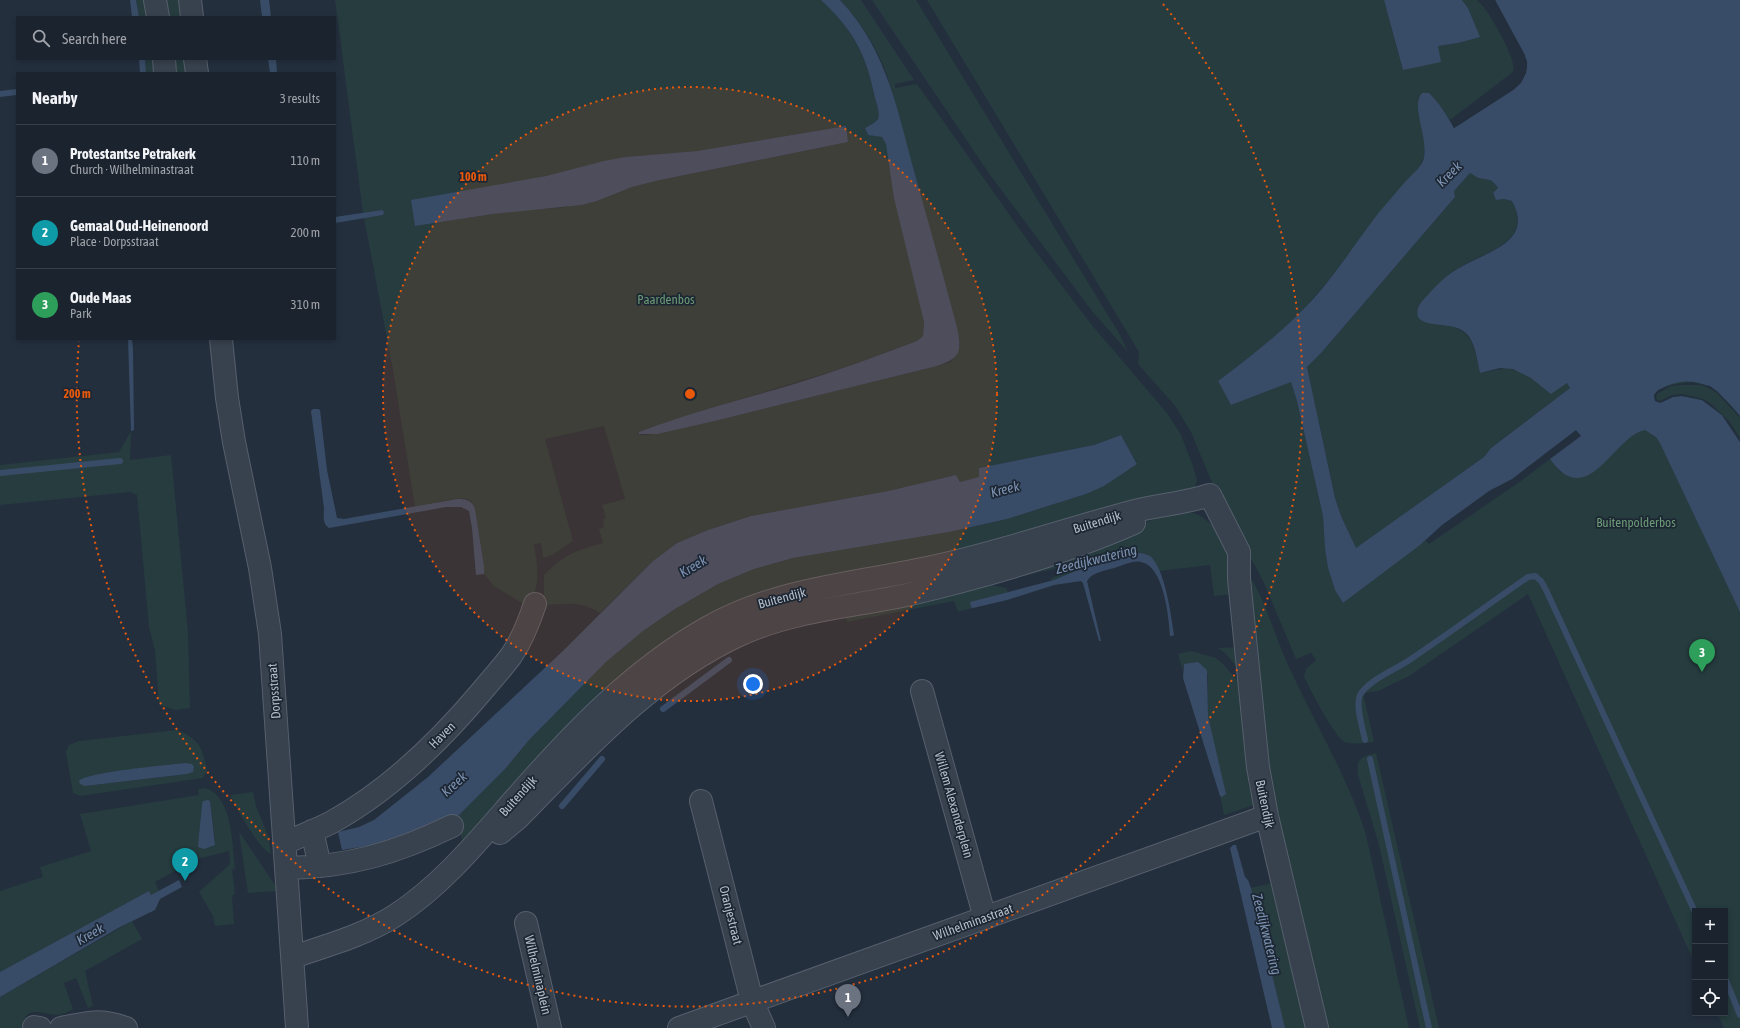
<!DOCTYPE html>
<html lang="en">
<head>
<meta charset="utf-8">
<style>
	body { margin:0; font-family:"Asap Condensed",sans-serif; background:#282f3a; color:#f1f3f6 }
	.controls { position:absolute; right:12px; bottom:12px; display:grid; overflow:hidden; border-radius:0px; box-shadow:0 2px 6px #0003 }
	.controls button { width:36px; height:36px; display:grid; place-items:center; padding:0; border:0; border-bottom:1px solid #39404a; background:#1b232e; color:#f1f3f6; font:20px sans-serif }
	.you { position:absolute; left:753px; top:684px; width:14px; height:14px; margin:-10px; border:3px solid #fff; border-radius:50%; background:#1a73e8; box-shadow:0 0 0 6px #1a73e833 }
	.badge { display:grid; place-items:center; width:26px; height:26px; border-radius:50%; background:#ea580c; color:#fff; font-size:13px; font-weight:700 }
	.pin { position:absolute; translate:-50% -33px; filter:drop-shadow(0 1px 2px #0008) }
	.pin::after { content:''; position:absolute; top:21px; width:14px; height:12px; background:inherit; clip-path:polygon(0 0,100% 0,50% 100%) }
	.list { margin:0; padding:0; list-style:none }
	h2 { display:flex; justify-content:space-between; align-items:center; height:52px; margin:0; padding:0 16px; font-size:17px }
	h2 small { font-size:13px; font-weight:400; color:#a0a4aa }
	.list li { display:grid; grid-template-columns:26px 1fr auto; gap:12px; align-items:center; box-sizing:border-box; height:72px; padding:0 16px; border-top:1px solid #39404a }
	.list b { display:block; font-size:15px; white-space:nowrap }
	.list p { margin:0; font-size:13px; white-space:nowrap; color:#a0a4aa }
	.list em { font-size:13px; font-style:normal; color:#a0a4aa }
	.icon { flex:none; width:22px; height:22px; fill:none; stroke:currentColor; stroke-width:2; stroke-linecap:round; stroke-linejoin:round }
	.map { position:relative; flex:none; width:1740px; height:1028px; overflow:hidden }
	.search { position:absolute; background:#1b232e; box-shadow:0 2px 6px #0003; left:16px; top:16px; width:320px; height:44px; display:flex; align-items:center; gap:10px; box-sizing:border-box; padding:0 14px; border-radius:0px; color:#a0a4aa; font-size:15px }
	.panel { position:absolute; background:#1b232e; box-shadow:0 2px 6px #0003; left:16px; top:72px; width:320px; height:268px; border-radius:0px }
	.map>svg:first-child { display:block }
	.green { fill:#263c3f; fill-rule:evenodd }
	.water { fill:#394c67; fill-rule:evenodd }
	.pier { fill:#242f3e }
	.lines { fill:none; stroke-linecap:round; stroke-linejoin:round }
	.stream { stroke:#394c67; stroke-width:6 }
	.minor-casing { stroke:#565f6c; stroke-width:24 }
	.minor { stroke:#38414e; stroke-width:22 }
	.ring { fill:none; stroke:#e8590c; stroke-width:2; stroke-dasharray:2 4 }
	.labels { text-anchor:middle; dominant-baseline:central; stroke-width:3.5; stroke-linejoin:round; paint-order:stroke }
	.park-label { font-size:13px; fill:#6b9a76; stroke:#1d2633 }
	.street-label { font-size:13px; fill:#b4bcc9; stroke:#1d2633 }
	.water-label { font-size:14px; font-style:italic; fill:#7c92b1; stroke:#1d2633 }
	.centre { fill:#e8590c; stroke:#1d2633; stroke-width:2 }
	.ring-label { font-size:12px; text-anchor:middle; font-weight:bold; fill:#e8590c; stroke:#1d2633; stroke-width:3.5; stroke-linejoin:round; paint-order:stroke }
</style>
</head>
<body>
<div class="map">
<svg width="1740" height="1028" viewBox="0 0 1740 1028">
	<rect width="100%" height="100%" fill="#242f3e"/>
	<!-- green -->
	<path class="green" d="M 136,0 L 148,0 L 151,17 L 139,17 Z
		M 159,0 L 183,0 L 184,17 L 162,17 Z
		M 335,0 L 821,0 C 854,31 866,54 875,98 C 877,104 880,113 878,119 C 875,123 869,126 865,128 L 868,135 C 878,135 883,134 886,144 L 924,322 L 923,336 L 917,341 L 846,367 L 679,418 L 639,432 L 640,435 L 647,435 L 715,421 L 937,366 L 951,362 L 960,345 L 957,327 L 887,75 C 876,46 861,22 840,0 L 861,0 L 914,80 L 895,84 L 895,88 L 917,84 L 1028,241 L 1091,324 L 1167,413 L 1181,435 L 1193,466 L 1197,481 L 1193,491 L 796,590 L 465,850 L 456,818 L 505,769 L 530,739 L 606,662 L 643,631 L 675,609 L 718,584 L 754,569 L 793,558 L 949,532 L 1007,519 L 1086,494 L 1137,463 L 1121,435 L 1094,445 L 979,468 L 980,477 L 960,482 L 956,475 L 888,491 L 751,516 L 708,530 L 677,543 L 653,561 L 600,613 C 580,600 567,604 544,605 L 544,575 C 565,554 575,551 603,543 L 599,529 L 604,527 L 603,519 L 606,518 L 602,505 L 625,499 L 604,426 L 545,439 L 573,541 L 552,555 L 543,558 L 541,543 L 534,544 C 536,559 541,581 533,595 C 531,598 527,602 525,605 L 494,586 L 484,574 L 484,566 L 475,509 C 473,504 472,501 467,499 C 457,496 426,505 415,507 L 393,370 L 364,218 L 383,215 L 382,210 L 363,213 ZM 845,126 L 848,142 L 660,180 L 632,187 L 597,201 L 559,208 L 534,209 L 493,214 L 415,226 L 524,181 L 625,157 L 697,151 Z
		M 872,0 L 916,0 L 1120,335 L 1128,352 L 1092,311 L 990,175 Z
		M 927,0 L 1384,0 L 1403,70 L 1438,46 L 1458,43 L 1479,36 L 1468,8 L 1462,0 L 1477,0 L 1482,5 C 1491,15 1518,62 1513,72 L 1450,120 L 1444,111 L 1422,93 L 1418,99 L 1425,148 L 1424,157 L 1419,168 L 1380,212 L 1333,275 L 1302,311 L 1266,345 L 1218,381 L 1231,405 L 1291,381 L 1297,401 L 1323,516 L 1325,549 L 1328,568 L 1335,590 L 1343,603 L 1425,540 L 1429,544 L 1518,483 L 1550,459 L 1561,473 L 1650,389 L 1692,374 L 1740,405 L 1740,1028 L 1724,1028 L 1717,1013 L 1725,1013 L 1725,911 L 1695,911 L 1695,964 L 1528,594 L 1409,676 L 1378,691 L 1363,693 L 1374,742 C 1365,743 1354,745 1345,742 C 1335,738 1309,688 1304,676 L 1306,669 L 1316,660 L 1311,653 L 1296,659 L 1264,583 L 1216,492 L 1191,432 L 1176,407 L 1138,364 L 1139,352 Z
		M 145,59 L 156,59 L 157,73 L 146,73 Z
		M 169,59 L 188,59 L 189,73 L 169,73 Z
		M 1471,172 C 1473,174 1476,178 1479,178 C 1488,180 1495,179 1498,189 L 1493,193 L 1493,195 L 1497,200 L 1504,199 L 1512,201 C 1534,242 1485,252 1460,267 C 1448,274 1439,284 1430,294 C 1423,300 1417,304 1417,313 C 1429,318 1457,326 1466,334 C 1476,344 1477,361 1480,373 L 1507,368 L 1522,372 L 1531,378 L 1567,383 L 1570,388 L 1491,448 L 1484,457 L 1356,549 L 1341,516 L 1335,498 L 1307,367 L 1322,352 L 1455,197 L 1454,191 Z
		M 131,431 L 130,460 L 171,455 L 188,632 L 190,708 L 175,710 L 159,705 L 155,650 L 149,627 L 137,495 L 130,492 L 0,505 L 0,465 L 119,452 Z
		M 1187,511 C 1225,520 1231,561 1235,594 L 1214,596 L 1210,565 L 1159,571 L 1153,559 L 1148,555 L 1133,553 L 1085,567 L 1052,581 L 1051,578 L 1070,570 L 1067,563 L 1050,570 L 1016,577 L 1147,522 L 1170,513 Z
		M 1250,577 C 1268,605 1275,638 1290,669 C 1315,724 1348,777 1366,835 L 1409,1028 L 1323,1028 L 1272,817 Z
		M 982,583 L 1006,588 L 1008,592 L 971,602 L 971,607 L 973,608 L 958,612 L 954,601 L 847,622 L 844,612 Z
		M 1240,647 L 1240,671 L 1226,654 L 1218,648 Z
		M 1191,651 L 1216,658 L 1222,663 L 1244,688 L 1246,752 L 1249,788 L 1256,792 L 1254,805 L 1224,815 L 1220,796 L 1222,797 L 1208,716 L 1208,675 L 1183,666 L 1183,671 L 1178,654 Z
		M 177,730 C 200,739 203,749 207,771 L 203,778 L 80,796 L 73,793 L 66,752 L 69,745 L 79,741 ZM 185,763 L 192,765 L 194,767 L 187,774 L 85,786 L 99,774 Z
		M 1376,753 L 1439,1028 L 1420,1028 L 1379,845 L 1358,775 C 1356,758 1361,757 1376,753 Z
		M 205,788 C 233,796 232,844 235,869 L 232,870 L 235,894 L 232,896 L 234,924 L 215,926 L 213,916 L 199,892 L 230,864 L 229,851 L 197,859 L 155,882 L 159,891 L 151,895 L 149,892 L 0,972 L 0,891 L 43,877 L 40,867 L 91,851 L 80,814 L 199,795 L 198,789 ZM 208,800 L 210,801 L 215,841 L 198,847 L 202,804 Z
		M 253,792 L 256,806 L 268,835 L 271,854 C 257,847 238,810 230,795 Z
		M 239,833 L 240,833 L 279,891 L 248,893 Z
		M 1272,883 L 1312,1028 L 1285,1028 L 1281,1016 L 1251,888 Z
		M 132,921 L 142,939 L 85,971 L 93,1006 L 88,1008 L 76,978 L 64,983 L 73,1009 C 68,1012 64,1014 58,1015 C 44,1015 23,1003 23,1028 L 0,1028 L 0,997 Z"/>
	<!-- water -->
	<path class="water" d="M 130,0 L 136,0 L 139,17 L 132,17 Z
		M 260,0 L 269,0 L 271,17 L 262,17 Z
		M 821,0 L 840,0 C 888,50 898,114 916,178 C 930,228 944,278 957,327 C 962,351 961,358 937,366 L 715,421 L 657,434 L 639,434 L 639,432 C 689,413 740,400 791,385 C 833,372 875,357 917,341 L 923,336 L 924,322 L 894,198 L 886,144 L 882,137 L 868,135 L 865,128 C 869,126 875,123 878,119 C 880,113 877,104 875,98 C 866,54 854,31 821,0 Z
		M 1384,0 L 1462,0 L 1468,8 L 1480,37 L 1458,43 L 1438,46 L 1441,62 L 1403,70 Z
		M 1495,0 L 1740,0 L 1740,416 C 1723,395 1705,376 1676,383 C 1668,385 1659,388 1654,395 L 1655,401 L 1662,402 L 1673,397 L 1682,396 L 1702,400 L 1722,415 L 1740,442 L 1740,612 L 1660,443 L 1656,437 L 1645,430 C 1613,436 1588,513 1550,459 L 1581,436 L 1576,430 L 1512,479 L 1489,491 L 1442,525 L 1420,545 L 1343,603 L 1335,590 L 1328,568 L 1325,549 L 1323,516 L 1297,401 L 1291,382 L 1231,405 L 1218,381 C 1253,355 1285,330 1314,298 C 1339,270 1358,239 1380,211 C 1389,201 1397,191 1406,181 C 1411,175 1418,170 1422,163 C 1432,143 1409,106 1422,93 L 1429,93 C 1439,103 1447,115 1454,128 L 1513,90 C 1522,83 1528,72 1527,61 ZM 1470,173 C 1473,174 1475,177 1479,178 C 1488,181 1491,177 1498,188 L 1493,193 L 1496,200 L 1504,199 L 1512,201 C 1535,243 1485,252 1459,268 C 1447,275 1436,285 1427,296 C 1421,302 1415,308 1418,317 C 1426,329 1453,320 1467,334 C 1476,344 1477,361 1480,373 L 1500,368 L 1513,369 L 1531,378 L 1551,394 L 1567,383 L 1570,388 L 1491,448 L 1484,457 L 1356,548 L 1341,516 L 1335,498 L 1307,367 L 1322,352 L 1455,197 L 1454,191 Z
		M 139,59 L 145,59 L 146,73 L 140,73 Z
		M 268,59 L 276,59 L 277,73 L 270,73 Z
		M 17,89 L 17,95 L 0,97 L 0,91 Z
		M 846,126 L 848,142 L 660,180 L 632,187 L 597,201 L 581,205 L 493,214 L 415,226 L 411,200 L 546,176 L 604,161 L 625,157 L 697,151 Z
		M 382,210 L 384,212 L 383,215 L 335,223 L 335,217 Z
		M 128,339 L 132,339 L 133,350 L 134,430 L 131,431 Z
		M 313,409 L 318,409 L 320,410 L 327,470 L 337,518 L 344,519 L 457,499 C 466,499 472,500 475,509 L 484,566 L 484,574 L 476,575 L 472,528 L 469,511 L 461,507 L 446,507 L 329,528 C 322,524 324,515 324,508 L 311,411 Z
		M 1121,435 L 1137,464 L 1104,486 L 1086,494 L 1007,519 L 949,532 L 793,558 L 754,569 L 718,584 L 675,609 L 643,631 L 606,662 L 530,739 L 505,769 L 456,818 L 385,843 L 342,850 L 338,832 L 359,827 L 374,820 L 428,777 L 564,650 L 653,561 L 677,543 L 708,530 L 751,516 L 888,491 L 956,475 L 960,482 L 979,477 L 979,468 L 1094,445 Z
		M 1133,553 C 1140,553 1149,553 1153,559 C 1166,576 1171,615 1174,635 L 1172,636 L 1170,636 C 1169,618 1164,566 1141,562 C 1133,560 1122,566 1114,568 C 1105,571 1092,572 1087,581 L 1101,641 L 1099,641 L 1083,583 L 1081,581 L 1054,585 L 1007,600 L 973,608 L 971,607 L 970,602 L 1054,580 L 1085,567 Z
		M 1198,662 L 1207,670 L 1208,716 L 1226,794 L 1222,797 L 1220,796 L 1183,678 L 1184,664 Z
		M 185,763 L 192,764 L 194,767 L 193,772 L 187,774 L 85,786 L 80,784 L 79,781 C 86,772 169,765 185,763 Z
		M 208,800 L 210,801 L 215,845 L 204,849 L 198,847 L 198,845 L 202,804 L 203,801 Z
		M 1233,845 L 1236,845 L 1245,877 L 1248,880 L 1251,888 L 1285,1028 L 1272,1028 L 1230,848 Z
		M 179,880 L 182,887 L 160,899 L 155,910 L 120,927 L 0,997 L 0,972 L 149,891 L 151,895 Z"/>
	<!-- pier -->
	<path class="pier" d="M 1493,0 L 1495,0 L 1525,55 L 1527,65 L 1526,73 L 1521,83 L 1513,90 L 1454,128 L 1450,120 L 1451,119 L 1455,125 L 1512,88 L 1519,82 L 1524,73 L 1525,65 L 1523,56 Z
		M 1691,382 L 1710,386 L 1718,392 L 1739,415 L 1740,418 L 1717,393 L 1709,388 L 1701,385 L 1679,385 L 1671,386 L 1657,394 L 1656,397 L 1657,400 L 1660,401 L 1672,395 L 1682,394 L 1703,399 L 1711,404 L 1729,421 L 1740,438 L 1740,442 L 1722,415 L 1702,400 L 1682,396 L 1673,397 L 1660,403 L 1655,401 L 1654,395 L 1658,390 L 1671,385 Z"/>
	<g class="lines">
		<!-- stream -->
		<path class="stream" d="M 0,473 L 120,461
			M 663,709 L 729,660
			M 1365,740 C 1363,729 1355,705 1360,695 C 1368,680 1397,669 1411,659 C 1451,632 1489,604 1528,577 L 1535,576 L 1541,581 L 1546,590 L 1695,912
			M 1370,759 L 1429,1028
			M 562,806 L 602,759
			M 1725,978 L 1740,1015"/>
		<defs>
			<path id="minor" d="M 155,0 L 158,17
				M 190,0 L 192,17
				M 164,59 L 165,73
				M 195,59 L 197,73
				M 221,339 L 227,398 L 234,442 L 260,568 L 270,634 L 297,1028
				M 922,691 L 985,918
				M 701,801 L 752,1001 L 764,1028
				M 312,831 L 320,866
				M 500,833 L 518,818 C 584,751 652,675 739,635 C 791,611 850,607 906,595 C 983,577 1061,555 1134,523
				M 285,843 C 300,836 317,830 332,822 C 390,790 440,741 482,691 C 492,679 502,668 511,656 C 522,640 529,622 535,604
				M 287,868 C 349,867 396,853 452,826
				M 526,923 L 550,1028
				M 293,957 C 328,945 365,935 396,915 C 442,885 478,841 514,800 C 571,735 631,671 707,628 C 775,589 852,584 927,568 C 995,554 1060,531 1127,513 C 1155,505 1183,504 1210,495 L 1239,552 L 1239,579 L 1258,767 L 1267,816 L 1317,1028
				M 34,1027 L 40,1028
				M 61,1028 C 90,1023 98,1018 126,1028
				M 679,1028 L 1267,816"/>
		</defs>
		<!-- minor casing -->
		<use href="#minor" class="minor-casing"/>
		<!-- minor -->
		<use href="#minor" class="minor"/>
	</g>
	<!-- distance rings -->
	<circle cx="690" cy="394" r="307" fill="#e8590c" fill-opacity=".12"/>
	<g class="ring">
		<circle cx="690" cy="394" r="307"/>
		<path d="M1163 4A613 613 0 1 1 79 341"/>
	</g>
	<g class="labels">
		<!-- park labels -->
		<g class="park-label">
			<text x="666" y="299">Paardenbos</text>
			<text x="1636" y="522">Buitenpolderbos</text>
		</g>
		<!-- street labels -->
		<g class="street-label">
			<text transform="translate(1097 522) rotate(-17)">Buitendijk</text>
			<text transform="translate(782 598) rotate(-15)">Buitendijk</text>
			<text transform="translate(274 691) rotate(-94)">Dorpsstraat</text>
			<text transform="translate(442 735) rotate(-45)">Haven</text>
			<text transform="translate(518 796) rotate(-48)">Buitendijk</text>
			<text transform="translate(1265 804) rotate(78)">Buitendijk</text>
			<text transform="translate(954 805) rotate(74)">Willem Alexanderplein</text>
			<text transform="translate(731 915) rotate(76)">Oranjestraat</text>
			<text transform="translate(973 922) rotate(-20)">Wilhelminastraat</text>
			<text transform="translate(538 975) rotate(77)">Wilhelminaplein</text>
		</g>
		<!-- water labels -->
		<g class="water-label">
			<text transform="translate(1449 174) rotate(-45)">Kreek</text>
			<text transform="translate(1005 489) rotate(-14)">Kreek</text>
			<text transform="translate(1096 559) rotate(-14)">Zeedijkwatering</text>
			<text transform="translate(693 566) rotate(-31)">Kreek</text>
			<text transform="translate(454 784) rotate(-42)">Kreek</text>
			<text transform="translate(90 934) rotate(-29)">Kreek</text>
			<text transform="translate(1267 934) rotate(76)">Zeedijkwatering</text>
		</g>
	</g>
	<circle cx="690" cy="394" r="6" class="centre"/>
	<g class="ring-label">
		<text x="473" y="181">100 m</text>
		<text x="77" y="398">200 m</text>
	</g>
</svg>
<div class="controls">
<button>+</button>
<button>−</button>
<button><svg class="icon" aria-label="locate" viewBox="0 0 24 24"><circle cx="12" cy="12" r="6"/><path d="M12 2v4M12 18v4M2 12h4M18 12h4"/></svg></button>
</div>
<div class="you"></div>
<div class="pin badge" style="left:848px;top:1017px;background:#6b7280">1</div>
<div class="pin badge" style="left:185px;top:881px;background:#0f9aa8">2</div>
<div class="pin badge" style="left:1702px;top:672px;background:#2e9e5b">3</div>
<div class="search"><svg class="icon" aria-label="search" viewBox="0 0 24 24"><circle cx="10" cy="10" r="6"/><path d="M15 15l6 6"/></svg>Search here</div>
<section class="panel">
<h2>Nearby<small>3 results</small></h2>
<ul class="list">
<li><span class="badge" style="background:#6b7280">1</span><div><b>Protestantse Petrakerk</b><p>Church · Wilhelminastraat</p></div><em>110 m</em></li>
<li><span class="badge" style="background:#0f9aa8">2</span><div><b>Gemaal Oud-Heinenoord</b><p>Place · Dorpsstraat</p></div><em>200 m</em></li>
<li><span class="badge" style="background:#2e9e5b">3</span><div><b>Oude Maas</b><p>Park</p></div><em>310 m</em></li>
</ul>
</section>
</div>
</body>
</html>
